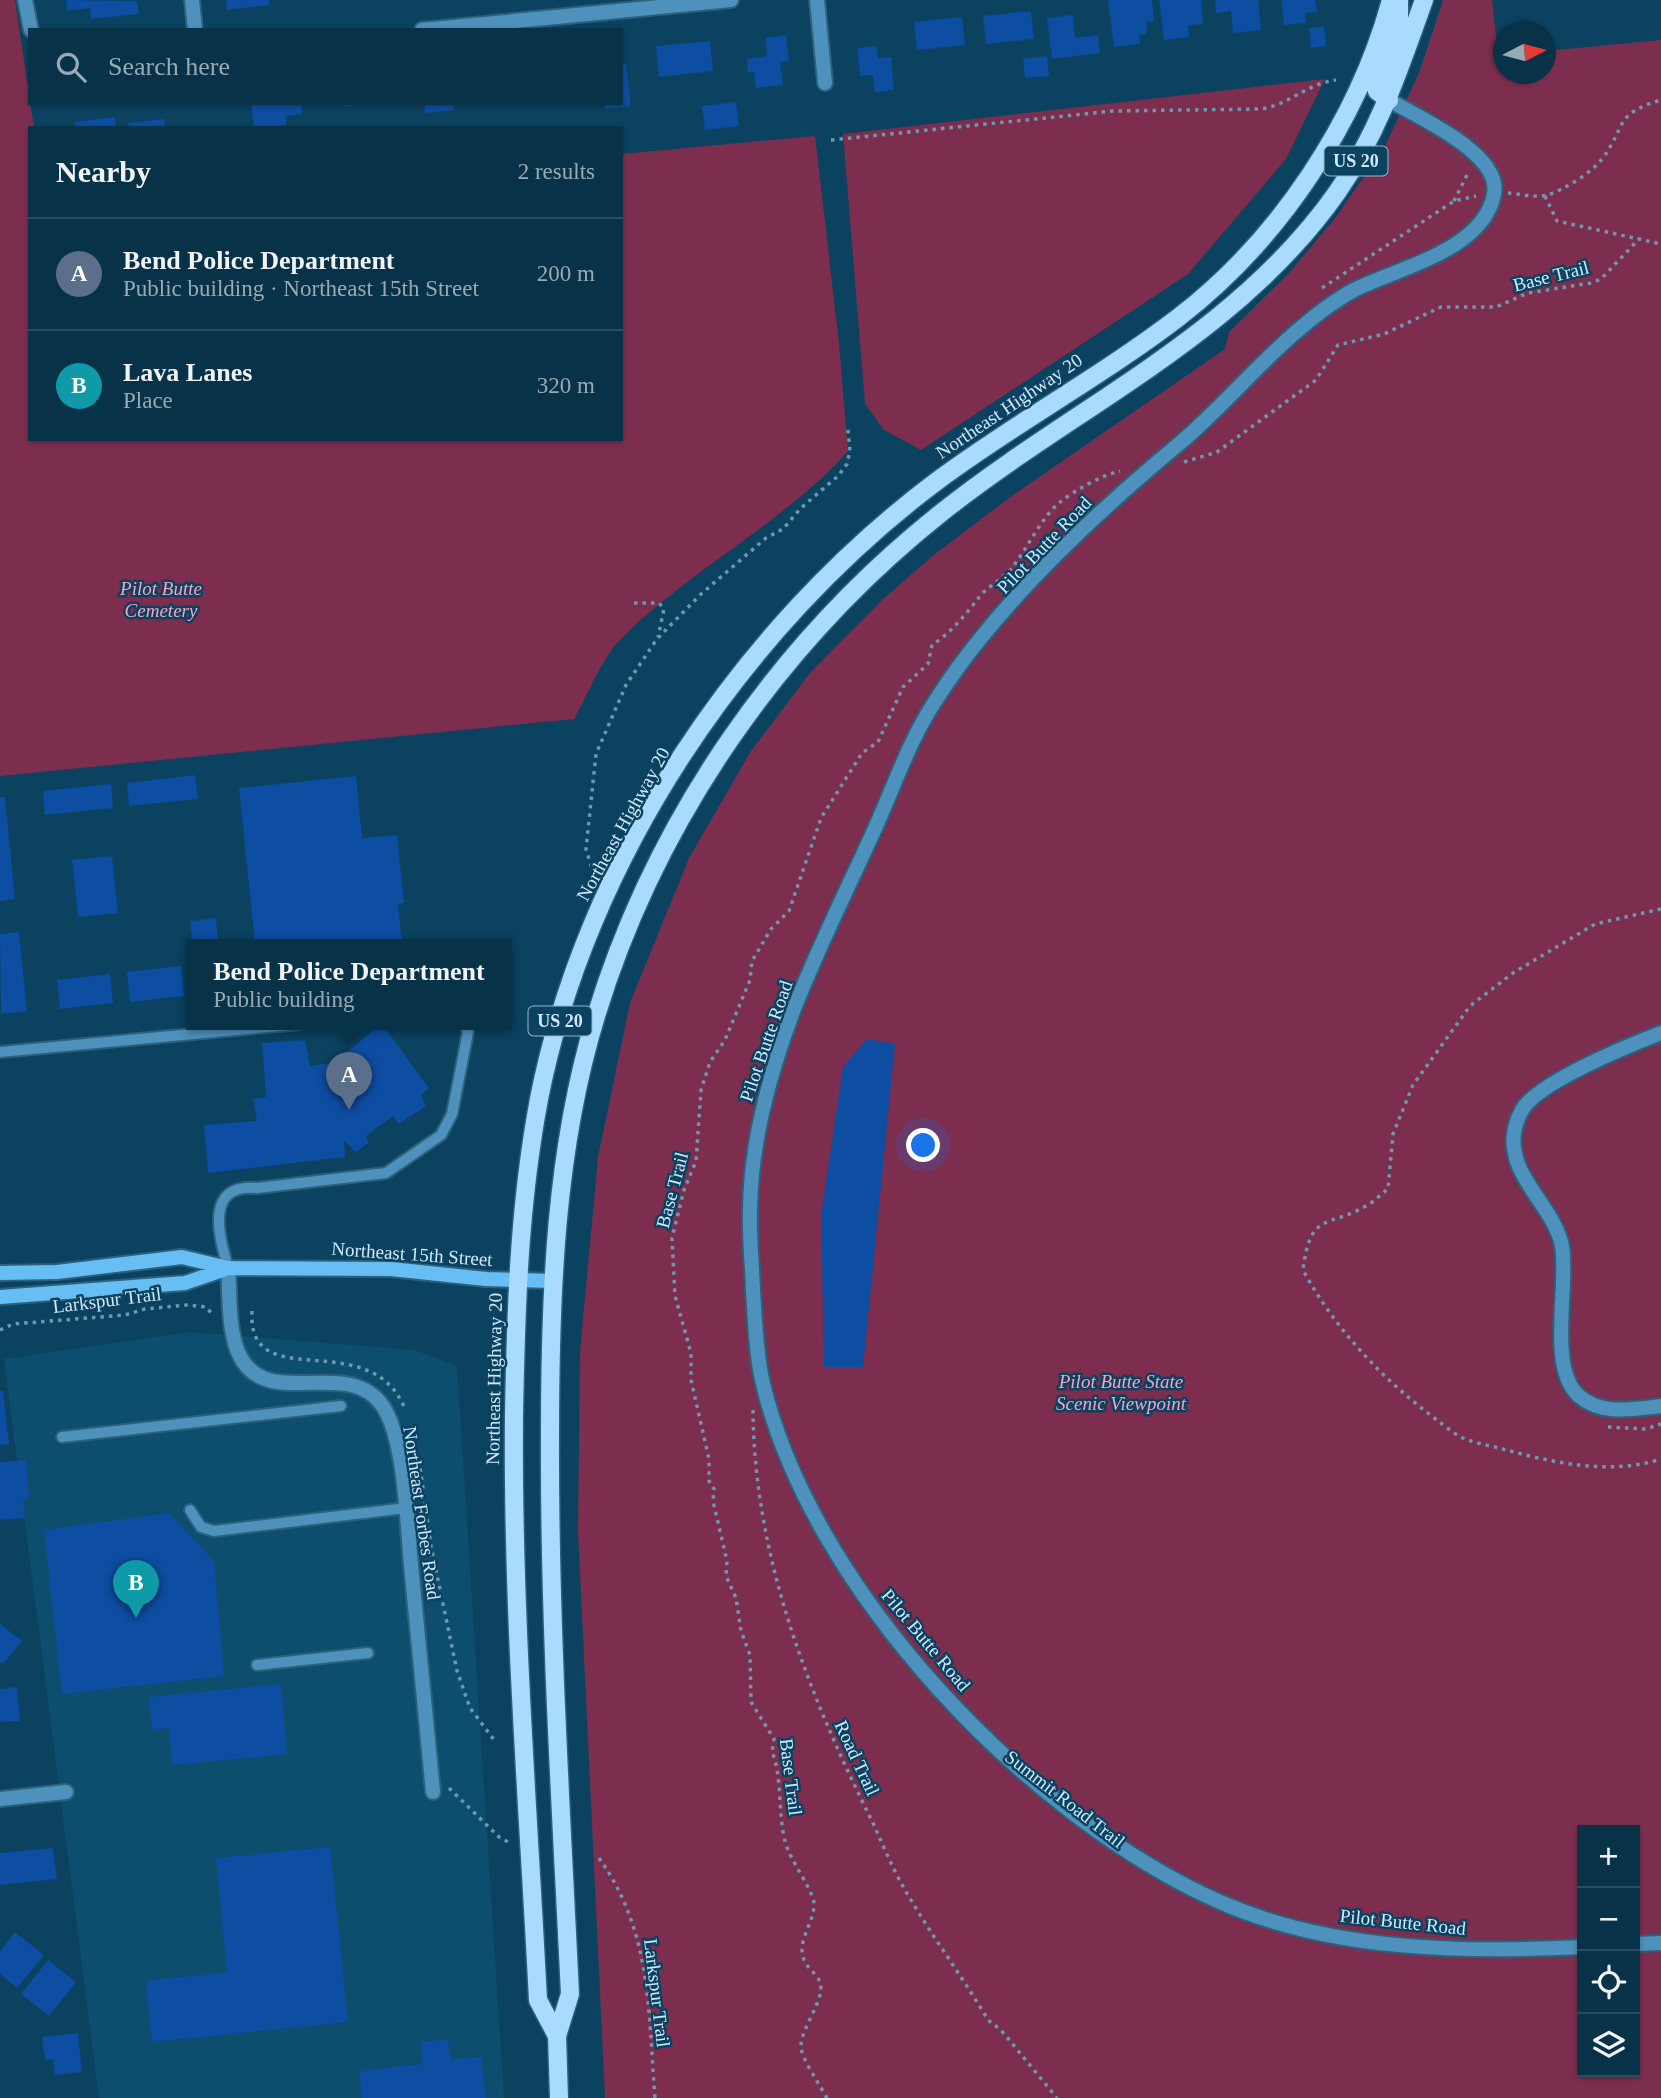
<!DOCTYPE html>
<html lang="en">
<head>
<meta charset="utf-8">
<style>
	body { margin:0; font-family:Georgia,serif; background:#163e52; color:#f1f3f6 }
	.controls { position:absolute; right:21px; bottom:21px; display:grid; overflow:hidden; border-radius:0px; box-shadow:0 2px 5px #0004 }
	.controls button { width:63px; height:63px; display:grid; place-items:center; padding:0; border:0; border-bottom:2px solid #294d60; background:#083248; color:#f1f3f6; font:35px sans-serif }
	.compass { position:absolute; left:1493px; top:21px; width:63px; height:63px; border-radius:50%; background:#083248; box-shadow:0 2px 5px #0004; rotate:84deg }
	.you { position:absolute; left:924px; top:1146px; width:24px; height:24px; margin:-18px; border:5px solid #fff; border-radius:50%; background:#1a73e8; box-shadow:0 0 0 10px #1a73e833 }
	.badge { display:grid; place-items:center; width:46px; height:46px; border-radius:50%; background:#fb9e51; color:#fff; font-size:23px; font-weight:700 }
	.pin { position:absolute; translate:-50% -58px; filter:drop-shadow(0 2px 4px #0008) }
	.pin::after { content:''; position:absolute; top:37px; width:24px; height:21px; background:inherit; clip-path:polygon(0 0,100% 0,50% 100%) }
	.popup { position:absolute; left:186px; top:939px; width:326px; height:91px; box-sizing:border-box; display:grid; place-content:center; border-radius:0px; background:#083248; filter:drop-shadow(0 2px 5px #0005); font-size:23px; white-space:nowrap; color:#98aab4 }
	.popup b { font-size:26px; color:#f1f3f6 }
	.popup::after { content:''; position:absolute; left:50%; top:100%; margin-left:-14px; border:14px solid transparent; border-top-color:#083248 }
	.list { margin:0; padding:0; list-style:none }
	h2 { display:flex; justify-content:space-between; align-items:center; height:91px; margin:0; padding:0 28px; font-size:30px }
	h2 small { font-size:23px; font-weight:400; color:#98aab4 }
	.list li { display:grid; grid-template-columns:46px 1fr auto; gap:21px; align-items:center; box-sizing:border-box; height:112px; padding:0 28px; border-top:2px solid #294d60 }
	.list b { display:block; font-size:26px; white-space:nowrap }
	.list p { margin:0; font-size:23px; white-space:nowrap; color:#98aab4 }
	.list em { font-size:23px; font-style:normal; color:#98aab4 }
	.icon { flex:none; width:38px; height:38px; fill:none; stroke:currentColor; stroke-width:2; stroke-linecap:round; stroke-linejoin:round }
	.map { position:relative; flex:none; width:1661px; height:2098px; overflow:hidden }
	.search { position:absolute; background:#083248; box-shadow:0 2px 5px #0004; left:28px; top:28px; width:595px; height:77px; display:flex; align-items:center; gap:18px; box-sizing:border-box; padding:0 24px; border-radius:0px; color:#98aab4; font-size:26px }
	.panel { position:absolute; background:#083248; box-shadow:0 2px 5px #0004; left:28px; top:126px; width:595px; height:315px; border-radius:0px }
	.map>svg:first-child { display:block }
	.built { fill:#0d4e6f }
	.green { fill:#7d2e4e; fill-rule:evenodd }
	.building { fill:#0d4da2 }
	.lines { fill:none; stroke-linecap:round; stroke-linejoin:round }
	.lane-casing { stroke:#2d607c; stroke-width:14 }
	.street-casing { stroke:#2d607c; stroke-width:18 }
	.secondary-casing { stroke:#2d607c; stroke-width:18 }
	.primary-casing { stroke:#2d607c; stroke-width:21 }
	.path { stroke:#6f97af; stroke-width:3.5; stroke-dasharray:3.5 5; stroke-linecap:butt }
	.lane { stroke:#4d91bc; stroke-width:10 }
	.street { stroke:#4d91bc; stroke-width:14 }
	.secondary { stroke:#67bef4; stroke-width:14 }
	.primary { stroke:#a8dbfe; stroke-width:18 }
	.labels { text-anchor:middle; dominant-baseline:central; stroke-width:5; stroke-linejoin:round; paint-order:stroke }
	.shield { fill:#0a4260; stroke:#94b7cc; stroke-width:2 }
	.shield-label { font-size:18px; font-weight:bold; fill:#cfe9fb }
	.street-label { font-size:19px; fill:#cfe9fb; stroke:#0a4260 }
	.park-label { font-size:19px; font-style:italic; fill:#faa3c0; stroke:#0a4260 }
</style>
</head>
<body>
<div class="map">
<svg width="1661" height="2098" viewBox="0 0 1661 2098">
	<rect width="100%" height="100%" fill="#0a4260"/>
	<!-- built -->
	<path class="built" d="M 190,1332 L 414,1350 L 457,1366 L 504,2098 L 99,2098 L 4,1359 Z"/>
	<!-- green -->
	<path class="green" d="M 0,0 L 15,0 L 34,128 L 30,128 L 30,439 L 621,439 L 621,154 L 815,136 L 839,343 L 848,451 C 786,522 687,571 620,640 C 602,658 587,696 574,719 L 0,776 Z
		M 1443,0 L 1492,0 L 1498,55 L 1503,55 L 1504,74 L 1546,74 L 1546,51 L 1661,40 L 1661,2098 L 605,2098 L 578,1531 L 580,1351 L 598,1157 L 630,1003 L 689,858 L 751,751 L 810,673 L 882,600 L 935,554 L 1013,495 L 1225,349 L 1229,332 L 1289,273 L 1336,217 L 1385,146 L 1419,73 ZM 1582,1830 L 1635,1830 L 1635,2072 L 1582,2072 Z
		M 1325,79 L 1286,159 L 1188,274 L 921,450 L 884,430 L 865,404 L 843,134 Z"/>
	<!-- building -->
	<path class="building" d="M 66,0 L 137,1 L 139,14 L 91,19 L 90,8 L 67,11 Z
		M 226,0 L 269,0 L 269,5 L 227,10 Z
		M 1108,0 L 1152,0 L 1154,21 L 1146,22 L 1147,34 L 1139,35 L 1140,44 L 1114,47 Z
		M 1159,0 L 1201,0 L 1203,24 L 1188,25 L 1189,37 L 1164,40 Z
		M 1215,0 L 1258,0 L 1261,30 L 1233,33 L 1231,11 L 1216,13 Z
		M 1281,0 L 1315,0 L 1317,12 L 1305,13 L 1306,23 L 1284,25 Z
		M 1031,11 L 1034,39 L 986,44 L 983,16 Z
		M 1073,15 L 1075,38 L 1098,35 L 1100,53 L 1052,59 L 1047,18 Z
		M 962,17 L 965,45 L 917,50 L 914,22 Z
		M 1324,26 L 1326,46 L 1311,48 L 1309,28 Z
		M 786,35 L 789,61 L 780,62 L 783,85 L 756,88 L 754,72 L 748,72 L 747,59 L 767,56 L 765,38 Z
		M 710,41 L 713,71 L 659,77 L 656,46 Z
		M 876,46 L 878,58 L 891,57 L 894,90 L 875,92 L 873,75 L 860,76 L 857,48 Z
		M 1047,56 L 1049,76 L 1025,78 L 1023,59 Z
		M 621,64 L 626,64 L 631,106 L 605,109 L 604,103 L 621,103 Z
		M 736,102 L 739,126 L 705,130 L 702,106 Z
		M 251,103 L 301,103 L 302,114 L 286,116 L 286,125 L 254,128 Z
		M 343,103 L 360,103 L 360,105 L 343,107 Z
		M 424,103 L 453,103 L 454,110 L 425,113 Z
		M 115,117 L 116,128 L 76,128 L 75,122 Z
		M 164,119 L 165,128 L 129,128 L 128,123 Z
		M 195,775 L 198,799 L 129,806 L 127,783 Z
		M 356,776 L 362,838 L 397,835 L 404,903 L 398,904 L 402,944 L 255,944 L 239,788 Z
		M 111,784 L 113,808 L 45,815 L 43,791 Z
		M 0,797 L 5,797 L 15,899 L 0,901 Z
		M 112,856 L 118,913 L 78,917 L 72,860 Z
		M 216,918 L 218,944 L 193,944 L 190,921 Z
		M 19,932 L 27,1011 L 1,1014 L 0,934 Z
		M 181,966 L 184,996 L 130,1002 L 127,972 Z
		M 110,974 L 113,1003 L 60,1009 L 57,980 Z
		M 382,1024 L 429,1088 L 421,1095 L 426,1106 L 399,1124 L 393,1116 L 366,1136 L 369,1143 L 355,1152 L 344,1140 L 345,1157 L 208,1173 L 204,1125 L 257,1121 L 253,1099 L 266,1097 L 262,1043 L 305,1040 L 310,1066 L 333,1063 Z
		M 867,1039 L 895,1044 L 863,1367 L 824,1367 L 821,1215 L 843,1067 Z
		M 0,1391 L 3,1391 L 9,1444 L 0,1445 Z
		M 26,1460 L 29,1498 L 23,1499 L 25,1518 L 0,1520 L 0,1462 Z
		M 169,1513 L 214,1561 L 224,1676 L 62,1694 L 44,1530 Z
		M 0,1624 L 22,1641 L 3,1664 L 0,1662 Z
		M 281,1684 L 287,1754 L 172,1765 L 169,1728 L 152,1730 L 149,1697 Z
		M 17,1687 L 20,1721 L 0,1722 L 0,1689 Z
		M 330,1847 L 348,2022 L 152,2042 L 146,1981 L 227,1972 L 216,1858 Z
		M 53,1848 L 57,1879 L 0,1885 L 0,1853 Z
		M 15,1932 L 44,1955 L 17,1988 L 0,1974 L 0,1951 Z
		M 48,1960 L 76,1982 L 49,2016 L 21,1994 Z
		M 78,2033 L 82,2072 L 55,2075 L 53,2059 L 45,2060 L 42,2037 Z
		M 448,2039 L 451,2060 L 481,2057 L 486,2098 L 362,2098 L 359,2071 L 423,2064 L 421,2042 Z"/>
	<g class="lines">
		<defs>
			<path id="lane" d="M 0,1052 L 300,1024
				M 228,1268 C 219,1236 204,1183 257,1188 L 386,1173 L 441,1135 L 452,1114 L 468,1032 L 465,1024
				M 62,1437 L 341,1406
				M 190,1510 L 201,1527 L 214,1531 L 406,1508
				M 257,1665 L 368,1653"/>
			<path id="street" d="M 25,0 L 31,30
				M 192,0 L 195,30
				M 817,0 L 825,83
				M 422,30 L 731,0
				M 1389,100 C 1419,118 1502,154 1494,194 C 1484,250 1398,268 1354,290 C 1330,303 1308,321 1288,339 C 1251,372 1218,411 1180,443 C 1092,516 988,613 929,711 C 906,749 891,794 872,835 C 846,892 817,950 794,1009 C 770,1072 751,1140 750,1208 C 749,1235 752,1262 753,1290 C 755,1320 756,1355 763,1384 C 813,1591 1028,1817 1220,1902 C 1331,1951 1463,1953 1582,1947
				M 1661,1033 C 1630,1045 1538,1082 1522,1110 C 1491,1166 1553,1200 1562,1246 C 1569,1285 1547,1368 1579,1396 C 1602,1416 1634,1409 1661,1406
				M 228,1268 C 230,1295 228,1328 238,1352 C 264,1414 346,1355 382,1405 C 405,1437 407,1523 411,1565 C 418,1641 426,1716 433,1792
				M 0,1799 L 66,1792
				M 1635,1944 L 1661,1943"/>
			<path id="secondary" d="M 0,1273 L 57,1272 L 182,1257 L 228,1268 L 391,1269 L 486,1279 L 553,1281
				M 0,1297 L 185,1283 L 226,1269"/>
			<path id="primary" d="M 1389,100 L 1377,91 L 1375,84 L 1399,17 L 1399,0
				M 557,2036 L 538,2000 C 528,1805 512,1609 514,1414 C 516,1307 519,1205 539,1099 C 586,859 742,627 937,481 C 1015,423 1102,376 1179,317 C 1279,240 1358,121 1391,0
				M 559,2098 L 557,2036 L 570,1994 C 561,1807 549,1620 550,1433 C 550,1296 555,1149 596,1016 C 656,819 780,641 941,513 C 1075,406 1237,336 1338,191 C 1379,132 1400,67 1424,0"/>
		</defs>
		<!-- lane casing -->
		<use href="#lane" class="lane-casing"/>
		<!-- street casing -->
		<use href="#street" class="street-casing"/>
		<!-- secondary casing -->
		<use href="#secondary" class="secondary-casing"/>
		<!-- primary casing -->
		<use href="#primary" class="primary-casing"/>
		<!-- path -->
		<path class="path" d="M 831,140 L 1113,111 L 1261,109 C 1289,105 1306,84 1336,80
			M 1508,193 C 1520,194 1536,198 1547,195 C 1564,190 1591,173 1602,159 C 1627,126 1613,114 1661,100
			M 1545,196 L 1557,221 L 1639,239
			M 1454,201 L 1469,171
			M 1322,288 L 1454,201 L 1476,196
			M 1184,462 L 1217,452 L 1316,380 L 1338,345 L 1384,334 L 1441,307 L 1496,307 L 1528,293 L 1591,283 L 1601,279 L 1639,239 L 1661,244
			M 634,603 L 659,603 L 664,609 L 658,637
			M 594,875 L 586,849 L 596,754 L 626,685 L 657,639 L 700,595 L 766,538 L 783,529 L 801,508 L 838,476 L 847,464 L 850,451 L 848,430
			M 1661,909 L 1595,924 L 1513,973 L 1470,1006 L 1413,1085 L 1393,1134 L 1388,1189 C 1381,1194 1374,1202 1366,1206 C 1328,1228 1310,1211 1303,1270 C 1335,1329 1383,1380 1437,1420 C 1445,1426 1454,1434 1463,1438 C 1474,1443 1487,1445 1499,1448 C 1550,1462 1609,1476 1661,1459
			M 252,1311 C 247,1398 370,1323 405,1409
			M 0,1330 L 13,1324 L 125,1315 L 145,1309 L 187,1305 L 206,1307 L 214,1316
			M 753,1410 C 754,1554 807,1691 871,1819 C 882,1842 892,1868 905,1890 C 931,1935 962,1976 988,2020 L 1001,2030 L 1057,2098
			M 1608,1427 L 1646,1429 L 1661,1424
			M 419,1460 L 431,1546 L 457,1671 L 470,1708 L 495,1741
			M 430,1596 L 437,1581
			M 449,1788 L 499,1837 L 510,1843
			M 599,1858 C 652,1932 648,2011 655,2098
			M 827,2098 C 820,2085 801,2058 801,2047 C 800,2029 826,1999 820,1982 C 817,1974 807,1968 804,1960 C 796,1941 815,1922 814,1903 C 812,1888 790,1861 785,1841 C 778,1815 782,1773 772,1752 L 774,1739 L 751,1702 L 750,1655 L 741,1631 L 736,1598 L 726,1576 L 727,1561 L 713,1501 L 714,1489 L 709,1481 L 709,1459 L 691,1380 L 691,1353 L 675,1296 L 672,1238 L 684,1190 L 696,1161 L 701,1090 L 710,1062 L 725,1040 L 750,980 L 752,961 L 771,929 L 789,911 L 821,818 L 862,753 L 878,742 L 903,687 L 928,664 L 932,645 C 951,633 967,613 980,596 C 986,588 1003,579 1012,568 C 1026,550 1042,517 1059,503 C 1075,490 1100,476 1120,471"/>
		<!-- lane -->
		<use href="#lane" class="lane"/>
		<!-- street -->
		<use href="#street" class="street"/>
		<!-- secondary -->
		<use href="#secondary" class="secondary"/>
		<!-- primary -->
		<use href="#primary" class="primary"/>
	</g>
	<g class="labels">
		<!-- shield labels -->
		<g class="shield">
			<rect x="1324.5" y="146.5" width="63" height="29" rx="5"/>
			<rect x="528.5" y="1006.5" width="63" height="29" rx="5"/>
		</g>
		<g class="shield-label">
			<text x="1356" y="161">US 20</text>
			<text x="560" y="1021">US 20</text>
		</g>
		<!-- street labels -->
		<g class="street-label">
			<text transform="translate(1551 276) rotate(-14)">Base Trail</text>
			<text transform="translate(1009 406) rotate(-34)">Northeast Highway 20</text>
			<text transform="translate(1044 545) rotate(-46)">Pilot Butte Road</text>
			<text transform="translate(623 824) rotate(-61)">Northeast Highway 20</text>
			<text transform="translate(766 1041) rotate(-71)">Pilot Butte Road</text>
			<text transform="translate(672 1190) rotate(-75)">Base Trail</text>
			<text transform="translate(412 1254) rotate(4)">Northeast 15th Street</text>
			<text transform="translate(107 1300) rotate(-7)">Larkspur Trail</text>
			<text transform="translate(494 1379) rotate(-89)">Northeast Highway 20</text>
			<text transform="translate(422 1513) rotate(82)">Northeast Forbes Road</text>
			<text transform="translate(926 1640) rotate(50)">Pilot Butte Road</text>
			<text transform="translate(857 1758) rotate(65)">Road Trail</text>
			<text transform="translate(791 1777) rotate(83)">Base Trail</text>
			<text transform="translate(1065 1799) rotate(38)">Summit Road Trail</text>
			<text transform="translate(1403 1922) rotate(6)">Pilot Butte Road</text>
			<text transform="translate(657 1993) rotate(83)">Larkspur Trail</text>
		</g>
		<!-- park labels -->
		<g class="park-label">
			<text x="161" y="588">Pilot Butte<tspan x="161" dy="22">Cemetery</tspan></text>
			<text x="1121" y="1381">Pilot Butte State<tspan x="1121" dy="22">Scenic Viewpoint</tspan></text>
		</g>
	</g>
</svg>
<div class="controls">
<button>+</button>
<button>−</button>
<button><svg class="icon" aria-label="locate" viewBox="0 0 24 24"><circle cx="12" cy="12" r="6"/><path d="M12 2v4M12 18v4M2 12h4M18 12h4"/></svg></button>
<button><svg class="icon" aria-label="layers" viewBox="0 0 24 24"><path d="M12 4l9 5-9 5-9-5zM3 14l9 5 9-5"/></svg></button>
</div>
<svg class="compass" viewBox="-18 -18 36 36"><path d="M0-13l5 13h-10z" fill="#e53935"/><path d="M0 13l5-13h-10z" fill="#98aab4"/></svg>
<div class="you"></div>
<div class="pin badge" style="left:349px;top:1110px;background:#5c6f8a">A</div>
<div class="popup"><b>Bend Police Department</b>Public building</div>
<div class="pin badge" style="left:136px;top:1618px;background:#0f9aa8">B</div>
<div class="search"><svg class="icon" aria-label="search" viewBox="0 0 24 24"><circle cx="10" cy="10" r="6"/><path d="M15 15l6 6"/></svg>Search here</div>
<section class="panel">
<h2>Nearby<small>2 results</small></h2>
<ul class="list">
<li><span class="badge" style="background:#5c6f8a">A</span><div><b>Bend Police Department</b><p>Public building · Northeast 15th Street</p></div><em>200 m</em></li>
<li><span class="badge" style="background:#0f9aa8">B</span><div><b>Lava Lanes</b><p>Place</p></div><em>320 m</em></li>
</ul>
</section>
</div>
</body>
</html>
